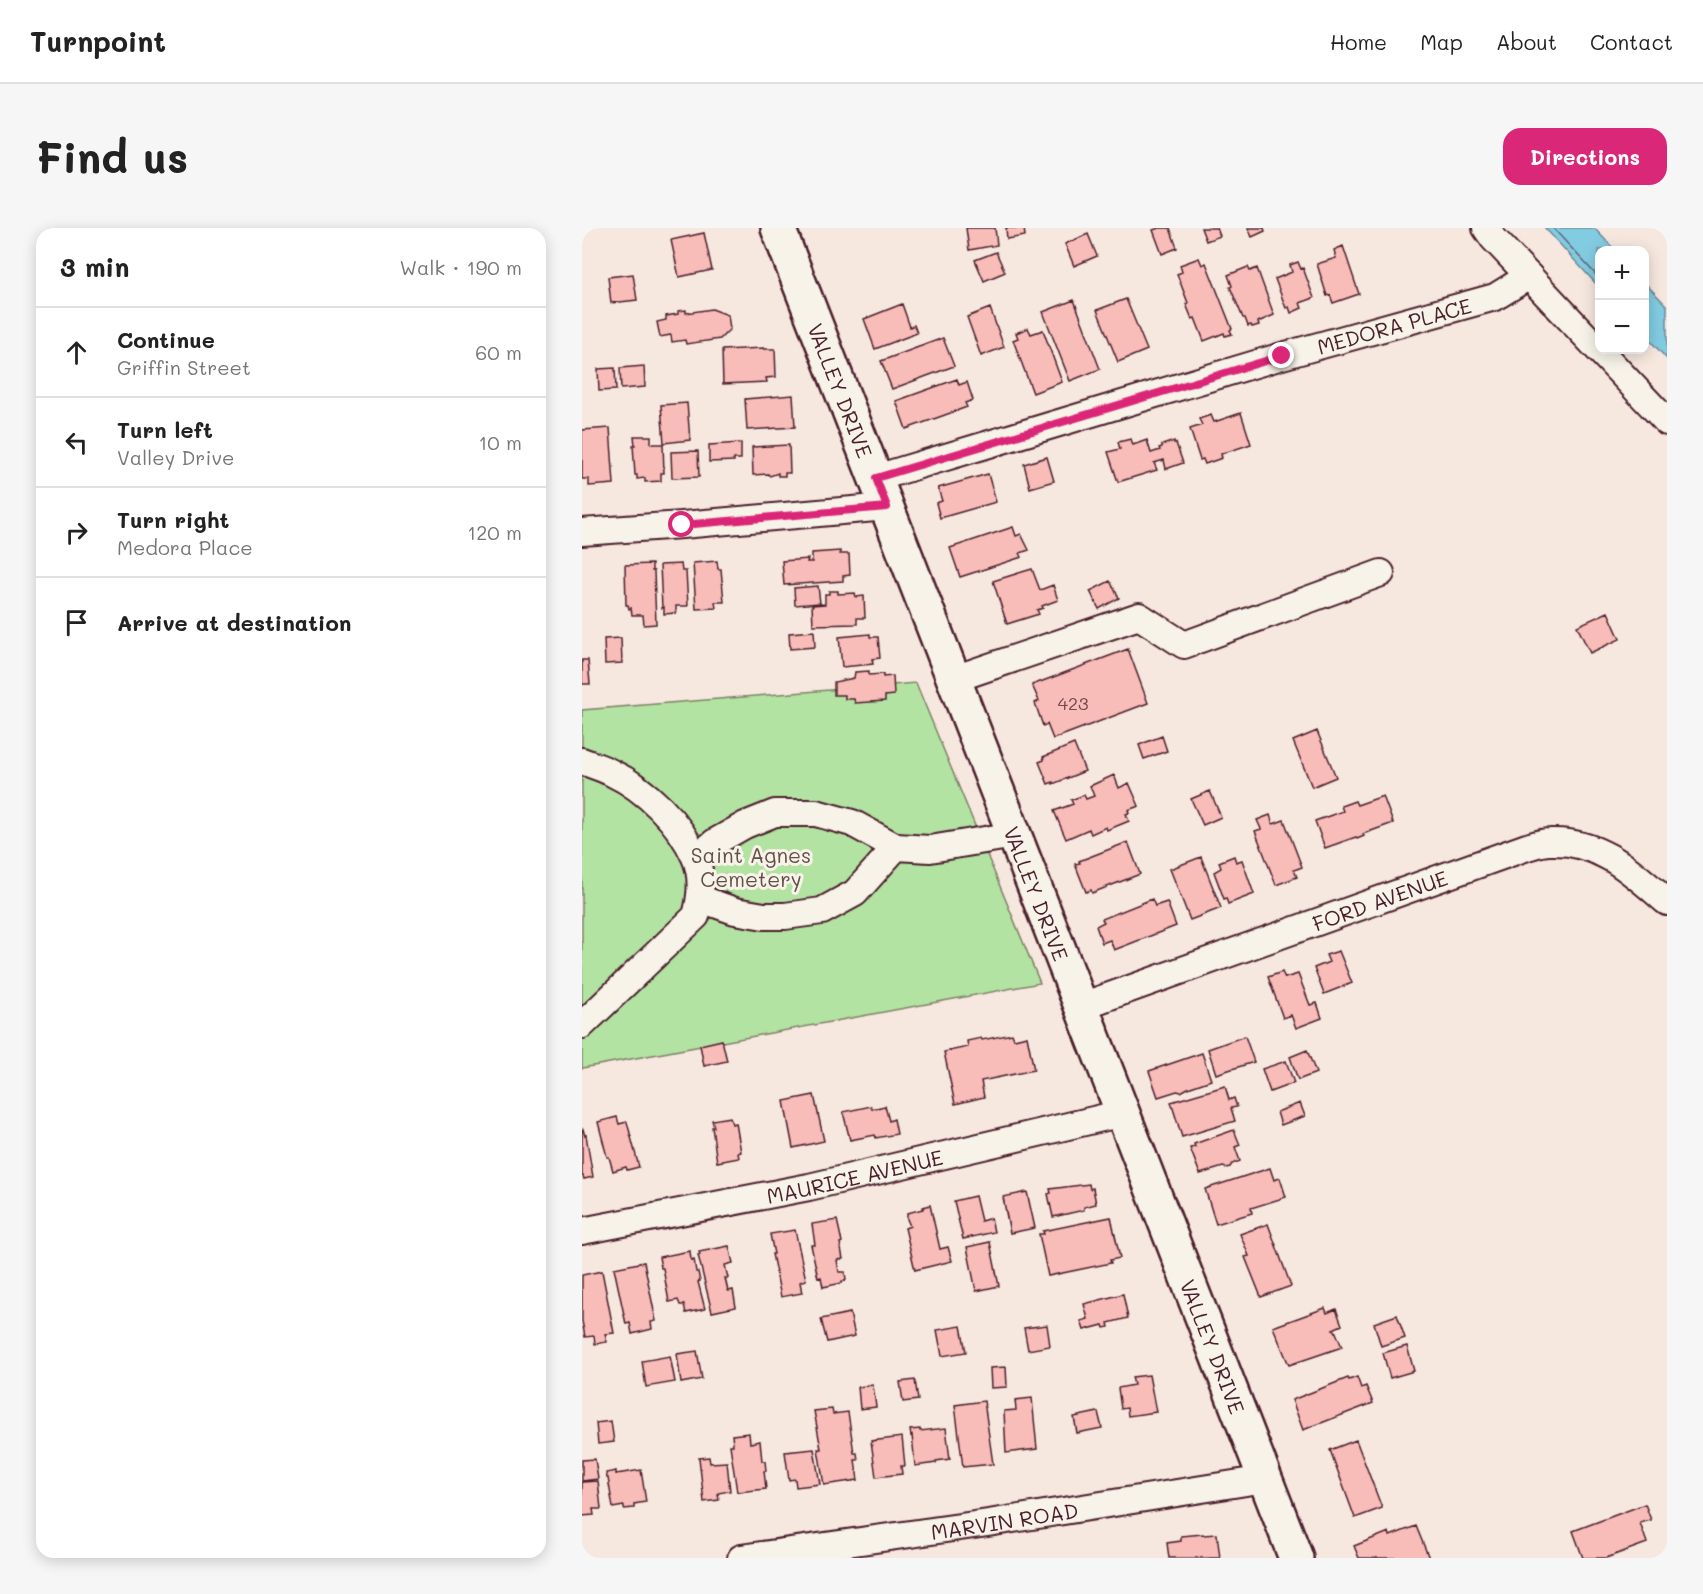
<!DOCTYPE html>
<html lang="en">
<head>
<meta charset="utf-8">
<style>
	body { margin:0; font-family:Mali,sans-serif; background:#f6f6f6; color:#222 }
	.controls { position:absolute; right:18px; top:18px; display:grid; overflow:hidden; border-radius:12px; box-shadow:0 3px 15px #0003 }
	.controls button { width:54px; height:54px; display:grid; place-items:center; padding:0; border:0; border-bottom:2px solid #e0e0e0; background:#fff; color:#222; font:30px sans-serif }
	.stop { position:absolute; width:18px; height:18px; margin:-14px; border:4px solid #db2777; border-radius:50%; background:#fff }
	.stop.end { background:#db2777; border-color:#fff; box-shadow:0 2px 6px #0008 }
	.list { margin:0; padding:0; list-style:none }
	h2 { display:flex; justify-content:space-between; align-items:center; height:78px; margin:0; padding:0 24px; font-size:26px }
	h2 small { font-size:20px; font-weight:400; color:#767676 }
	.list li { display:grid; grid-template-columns:39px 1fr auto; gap:18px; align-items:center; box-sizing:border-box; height:90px; padding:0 24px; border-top:2px solid #e0e0e0 }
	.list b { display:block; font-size:22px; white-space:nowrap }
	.list p { margin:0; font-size:20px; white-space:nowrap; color:#767676 }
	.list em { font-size:20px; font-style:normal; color:#767676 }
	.icon { flex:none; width:33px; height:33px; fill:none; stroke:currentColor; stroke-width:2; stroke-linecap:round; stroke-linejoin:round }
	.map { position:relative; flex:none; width:1085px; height:1330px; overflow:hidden; border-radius:18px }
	header { display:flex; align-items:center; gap:36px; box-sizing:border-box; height:84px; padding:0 30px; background:#fff; border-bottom:2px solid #e0e0e0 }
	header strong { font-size:28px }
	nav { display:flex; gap:33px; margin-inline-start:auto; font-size:21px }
	.intro { display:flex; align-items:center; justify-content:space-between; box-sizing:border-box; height:144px; padding:0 36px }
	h1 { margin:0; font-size:42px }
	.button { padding:15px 27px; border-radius:18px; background:#db2777; color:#fff; font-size:21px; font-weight:700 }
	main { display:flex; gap:36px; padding:0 36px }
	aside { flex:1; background:#fff; border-radius:18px; box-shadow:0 3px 15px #0003 }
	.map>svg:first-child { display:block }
	.green { fill:#b2e3a3; stroke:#7e8167; stroke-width:1.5 }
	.water { fill:#82cce2; stroke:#6c8799; stroke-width:1.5 }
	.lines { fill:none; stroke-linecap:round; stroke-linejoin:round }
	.shore { stroke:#606474; stroke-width:1.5 }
	.building { fill:#f8bcb9; stroke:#4a1f2b; stroke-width:1.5 }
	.minor-casing { stroke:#4a1f2b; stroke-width:30 }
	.major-casing { stroke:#4a1f2b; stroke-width:38 }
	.minor { stroke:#f7f3e8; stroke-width:26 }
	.major { stroke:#f7f3e8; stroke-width:33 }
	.route { stroke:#db2777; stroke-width:8 }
	.labels { text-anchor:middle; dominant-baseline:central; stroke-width:6; stroke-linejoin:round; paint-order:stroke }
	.number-label { font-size:18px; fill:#76464e }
	.street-label { font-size:21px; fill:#4a1f2b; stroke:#f7f3e8 }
	.park-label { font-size:21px; fill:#645049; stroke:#f7f3e8 }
</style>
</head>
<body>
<header>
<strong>Turnpoint</strong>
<nav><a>Home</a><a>Map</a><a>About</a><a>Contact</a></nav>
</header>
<div class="intro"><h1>Find us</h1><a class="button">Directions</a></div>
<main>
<aside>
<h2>3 min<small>Walk · 190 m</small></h2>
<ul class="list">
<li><svg class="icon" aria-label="ahead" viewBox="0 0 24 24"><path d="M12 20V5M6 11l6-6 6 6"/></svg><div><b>Continue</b><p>Griffin Street</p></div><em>60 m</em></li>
<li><svg class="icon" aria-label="left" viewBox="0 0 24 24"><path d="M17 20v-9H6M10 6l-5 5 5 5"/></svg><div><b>Turn left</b><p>Valley Drive</p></div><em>10 m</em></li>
<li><svg class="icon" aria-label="right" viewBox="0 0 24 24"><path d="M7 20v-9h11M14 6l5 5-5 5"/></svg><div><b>Turn right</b><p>Medora Place</p></div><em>120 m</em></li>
<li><svg class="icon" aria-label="arrive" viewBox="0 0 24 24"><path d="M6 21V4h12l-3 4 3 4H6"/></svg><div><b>Arrive at destination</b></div></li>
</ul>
</aside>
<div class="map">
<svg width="1085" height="1330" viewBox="0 0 1085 1330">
	<rect width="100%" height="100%" fill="#f7e8df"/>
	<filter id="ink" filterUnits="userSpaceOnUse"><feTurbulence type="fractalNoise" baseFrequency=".0167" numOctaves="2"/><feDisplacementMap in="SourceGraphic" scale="12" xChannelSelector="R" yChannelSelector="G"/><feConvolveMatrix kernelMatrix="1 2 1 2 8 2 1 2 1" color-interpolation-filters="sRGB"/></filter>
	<g filter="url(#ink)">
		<!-- green -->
		<path class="green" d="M 334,455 L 458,755 L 0,840 L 0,482 Z"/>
		<!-- water -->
		<path class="water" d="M 963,0 L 1012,0 L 1033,22 L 1017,22 L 1017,59 Z
			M 1062,54 L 1085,78 L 1085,131 L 1063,107 Z"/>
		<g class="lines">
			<!-- shore -->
			<path class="shore" d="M 971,0 L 1017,50"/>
		</g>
		<!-- building -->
		<path class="building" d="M 384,0 L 413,0 L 415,17 L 387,22 Z
			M 424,0 L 442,0 L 443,8 L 425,11 Z
			M 577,0 L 588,0 L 595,20 L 580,26 L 571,2 Z
			M 619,0 L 635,0 L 638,8 L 624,13 Z
			M 666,0 L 682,0 L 683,3 L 670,9 Z
			M 122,5 L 130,42 L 97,49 L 89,12 Z
			M 506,6 L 515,28 L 492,38 L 483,16 Z
			M 761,18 L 777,66 L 751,75 L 748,67 L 745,68 L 735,36 L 754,30 L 752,22 Z
			M 414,24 L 423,44 L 402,53 L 393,32 Z
			M 617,30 L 620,37 L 624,35 L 650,101 L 648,102 L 650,106 L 643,108 L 642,105 L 622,113 L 613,90 L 610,91 L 604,76 L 606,75 L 595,46 L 600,44 L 598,37 Z
			M 716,34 L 719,41 L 721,40 L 732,70 L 718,75 L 720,80 L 709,85 L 707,79 L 704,80 L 693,51 L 710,44 L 708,37 Z
			M 666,39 L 668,43 L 675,40 L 692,87 L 676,94 L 677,97 L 670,99 L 669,97 L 666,98 L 663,90 L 661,90 L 648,59 L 650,58 L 646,47 Z
			M 51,46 L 55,72 L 29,75 L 26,49 Z
			M 544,71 L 565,122 L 536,134 L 515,82 Z
			M 492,72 L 518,141 L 488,153 L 461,84 Z
			M 320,76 L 328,99 L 332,97 L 335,105 L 293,121 L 282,91 Z
			M 408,80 L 422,119 L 399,128 L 385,89 Z
			M 130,81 L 146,87 L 148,101 L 138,111 L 104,116 L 103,112 L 90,114 L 89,107 L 78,109 L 75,94 L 84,92 L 84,88 L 96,86 L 96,83 L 104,82 L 104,85 Z
			M 446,100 L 449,106 L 461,102 L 480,154 L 451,165 L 431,112 L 436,110 L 434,105 Z
			M 361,110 L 372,138 L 310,161 L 299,133 Z
			M 182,120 L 182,121 L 193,121 L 194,149 L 184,150 L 185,154 L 141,156 L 140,122 Z
			M 62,138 L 63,159 L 39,161 L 38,140 Z
			M 33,140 L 34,162 L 17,163 L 16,141 Z
			M 375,151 L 377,157 L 385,154 L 391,172 L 383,175 L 385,179 L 324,201 L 314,173 Z
			M 211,167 L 213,199 L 165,202 L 163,171 Z
			M 105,175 L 108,212 L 82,215 L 79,177 Z
			M 659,185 L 669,216 L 639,226 L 640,230 L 623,236 L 621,231 L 618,232 L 608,201 L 620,197 L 617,191 L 629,187 L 632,194 Z
			M 28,200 L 32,256 L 7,258 L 7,251 L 0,251 L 0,202 Z
			M 52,208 L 69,208 L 69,216 L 81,216 L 82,245 L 79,245 L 79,253 L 63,254 L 63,250 L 55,251 L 55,247 L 53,247 L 51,217 L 53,217 Z
			M 549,211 L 551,217 L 565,212 L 569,225 L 578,222 L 577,220 L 580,219 L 580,217 L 592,213 L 592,215 L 594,215 L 601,235 L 584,241 L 582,232 L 572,235 L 575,242 L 536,254 L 526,224 L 538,221 L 536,214 Z
			M 159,215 L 159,231 L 152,231 L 152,233 L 127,234 L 127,217 Z
			M 207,217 L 208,245 L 203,245 L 203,248 L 196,248 L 196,245 L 188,248 L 186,246 L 171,247 L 170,219 Z
			M 116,223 L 117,249 L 90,250 L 89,224 Z
			M 465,229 L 472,253 L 448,260 L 442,236 Z
			M 406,246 L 414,274 L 358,290 L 354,275 L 360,273 L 356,260 Z
			M 431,299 L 434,308 L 439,306 L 447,322 L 438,325 L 440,329 L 378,349 L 368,320 Z
			M 258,323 L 258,326 L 267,326 L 268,347 L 261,348 L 261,353 L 202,357 L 200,333 L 226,331 L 225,334 L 230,334 L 230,325 Z
			M 135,333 L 136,341 L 139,341 L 142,374 L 133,374 L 134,380 L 114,381 L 111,335 Z
			M 70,336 L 70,343 L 72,343 L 74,396 L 62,397 L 61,387 L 50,387 L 49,380 L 47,381 L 46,377 L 44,377 L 43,337 Z
			M 99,336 L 100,343 L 104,343 L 106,378 L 94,378 L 94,385 L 82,386 L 82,379 L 80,380 L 78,337 Z
			M 450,341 L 458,362 L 471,357 L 476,372 L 460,378 L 461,380 L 455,382 L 457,386 L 425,396 L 411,353 Z
			M 528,353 L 537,370 L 517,381 L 508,363 Z
			M 236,358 L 238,375 L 213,377 L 212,360 Z
			M 247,363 L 256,363 L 256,366 L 273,365 L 274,369 L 282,368 L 283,390 L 275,390 L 275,396 L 231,397 L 230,377 L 243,376 L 243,366 L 247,366 Z
			M 1026,384 L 1038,411 L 1008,425 L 995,398 Z
			M 232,403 L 233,419 L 208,421 L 207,405 Z
			M 288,406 L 288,409 L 296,409 L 298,430 L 290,431 L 291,436 L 260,439 L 257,409 Z
			M 39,410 L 40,435 L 23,436 L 22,411 Z
			M 546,421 L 566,475 L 471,511 L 465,496 L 461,498 L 453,475 L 457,473 L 450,457 Z
			M 0,432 L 6,432 L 8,456 L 0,456 Z
			M 287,443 L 287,447 L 301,446 L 301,449 L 311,448 L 312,467 L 303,468 L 303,473 L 273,475 L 272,471 L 263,471 L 263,467 L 252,467 L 252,454 L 272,450 L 273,444 Z
			M 735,503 L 754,549 L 730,559 L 711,513 Z
			M 580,508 L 585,523 L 562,531 L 557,517 Z
			M 492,516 L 503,543 L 471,556 L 471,554 L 466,556 L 457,534 L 462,532 L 461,529 Z
			M 532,547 L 537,560 L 547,555 L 557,578 L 546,582 L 547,585 L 544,586 L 547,593 L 525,602 L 524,599 L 509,606 L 507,601 L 484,611 L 472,583 L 491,576 L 489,572 L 502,567 L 504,571 L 512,568 L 508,558 Z
			M 628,563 L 639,589 L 621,597 L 609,571 Z
			M 801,568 L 811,595 L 781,606 L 782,608 L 775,611 L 774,609 L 743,620 L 733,593 L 761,583 L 759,578 L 773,573 L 775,577 Z
			M 688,587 L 691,596 L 702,592 L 720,639 L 712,642 L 715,649 L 694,657 L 673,603 L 679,601 L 675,592 Z
			M 546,614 L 558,646 L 510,665 L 509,662 L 504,664 L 493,636 L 498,635 L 497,633 Z
			M 652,628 L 654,634 L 660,632 L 672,666 L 646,676 L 644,670 L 642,671 L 632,644 L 639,640 L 637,634 Z
			M 619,629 L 639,680 L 608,692 L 588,641 Z
			M 570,671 L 573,678 L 585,674 L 594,698 L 532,722 L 528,712 L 520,715 L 514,698 L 522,694 L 520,691 Z
			M 757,723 L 770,755 L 742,766 L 732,740 L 747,734 L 744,727 Z
			M 700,744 L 703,750 L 716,746 L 728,777 L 735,775 L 740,790 L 714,800 L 709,787 L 701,790 L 686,749 Z
			M 430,806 L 432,811 L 445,808 L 452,842 L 399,853 L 402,869 L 373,876 L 362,824 L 386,819 L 385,813 L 399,810 L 400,812 Z
			M 663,808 L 672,834 L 634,846 L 626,821 Z
			M 140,812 L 145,833 L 122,838 L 118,817 Z
			M 725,822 L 734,845 L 716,852 L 708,829 Z
			M 620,825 L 629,852 L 606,860 L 599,864 L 595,863 L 576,869 L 567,843 Z
			M 704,833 L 712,855 L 688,864 L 680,841 Z
			M 643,858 L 647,872 L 652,870 L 655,879 L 649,880 L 653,893 L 600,909 L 589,874 Z
			M 232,867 L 242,913 L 211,920 L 202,873 Z
			M 718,875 L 723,888 L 699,897 L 695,884 Z
			M 289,878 L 290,881 L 303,878 L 307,893 L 312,891 L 315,906 L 294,910 L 293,907 L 268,912 L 261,884 Z
			M 35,889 L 37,896 L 45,894 L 57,939 L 45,942 L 44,939 L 31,943 L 27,929 L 25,929 L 16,894 Z
			M 148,889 L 150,896 L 154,895 L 159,924 L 156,925 L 157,930 L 135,934 L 130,899 L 132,899 L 130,892 Z
			M 1,901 L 3,908 L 4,907 L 11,949 L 2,951 L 1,948 L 0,948 L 0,902 Z
			M 652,902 L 658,917 L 653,919 L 658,933 L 650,936 L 648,939 L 644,940 L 641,939 L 618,946 L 608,920 L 613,919 L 612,916 Z
			M 688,940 L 692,952 L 698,950 L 704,969 L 669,980 L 670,985 L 634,996 L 623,961 Z
			M 507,956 L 508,961 L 511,960 L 514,976 L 502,979 L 502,982 L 471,989 L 466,966 L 469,965 L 468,961 Z
			M 445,964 L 453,1000 L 428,1005 L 421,969 Z
			M 393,968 L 399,993 L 409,990 L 412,1004 L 381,1011 L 372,973 Z
			M 348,977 L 358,1021 L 366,1019 L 370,1033 L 333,1042 L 323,1000 L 328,998 L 325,991 L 325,985 L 341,981 L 341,979 Z
			M 529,989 L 538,1030 L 528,1032 L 529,1035 L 466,1048 L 457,1006 L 462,1006 L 461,1003 Z
			M 255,992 L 260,1014 L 258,1015 L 261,1031 L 255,1032 L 257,1044 L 263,1044 L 264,1052 L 260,1053 L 260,1055 L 241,1059 L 239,1049 L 236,1050 L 229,1017 L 233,1017 L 230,996 Z
			M 686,996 L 709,1058 L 679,1069 L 663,1029 L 667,1028 L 658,1006 Z
			M 213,1002 L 224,1052 L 218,1054 L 220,1065 L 199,1069 L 190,1026 L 192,1026 L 188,1006 Z
			M 408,1014 L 417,1058 L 394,1063 L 385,1019 Z
			M 147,1018 L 151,1035 L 143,1037 L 146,1050 L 143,1050 L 146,1063 L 151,1062 L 154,1079 L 130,1084 L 116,1027 L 118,1027 L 117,1024 Z
			M 108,1023 L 109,1032 L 112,1031 L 114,1044 L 116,1044 L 118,1053 L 116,1054 L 123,1081 L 104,1085 L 102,1077 L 98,1077 L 96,1072 L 87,1074 L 81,1040 L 79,1040 L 77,1029 Z
			M 62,1034 L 74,1093 L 69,1094 L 70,1101 L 50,1106 L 48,1095 L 44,1096 L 32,1040 Z
			M 20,1043 L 32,1105 L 23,1106 L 25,1114 L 13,1116 L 12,1108 L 3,1109 L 0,1093 L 0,1047 Z
			M 541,1066 L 546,1090 L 526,1095 L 527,1099 L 522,1100 L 521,1097 L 502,1102 L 499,1093 L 506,1091 L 502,1076 Z
			M 743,1080 L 745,1085 L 754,1081 L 760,1097 L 751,1101 L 753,1102 L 760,1119 L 707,1137 L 691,1099 Z
			M 268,1085 L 273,1108 L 245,1114 L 239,1091 Z
			M 815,1087 L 823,1110 L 799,1118 L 792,1095 Z
			M 465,1097 L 468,1118 L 446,1122 L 442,1100 Z
			M 379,1098 L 384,1124 L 360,1128 L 355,1102 Z
			M 825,1118 L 832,1143 L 808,1150 L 801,1125 Z
			M 115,1123 L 120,1151 L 99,1155 L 95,1126 Z
			M 88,1128 L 93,1154 L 64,1159 L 60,1133 Z
			M 424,1139 L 425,1159 L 409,1160 L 408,1140 Z
			M 567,1147 L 574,1184 L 546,1188 L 545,1180 L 539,1181 L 536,1160 L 552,1157 L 550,1149 Z
			M 775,1149 L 779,1160 L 784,1158 L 791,1175 L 721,1202 L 710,1172 L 766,1150 L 767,1152 Z
			M 333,1152 L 336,1172 L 321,1174 L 318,1154 Z
			M 291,1157 L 294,1179 L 278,1181 L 276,1159 Z
			M 450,1170 L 455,1221 L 424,1225 L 422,1183 L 434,1182 L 433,1172 Z
			M 402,1173 L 411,1236 L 381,1239 L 373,1177 Z
			M 250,1181 L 251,1186 L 266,1184 L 272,1225 L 275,1225 L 276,1232 L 273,1232 L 276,1252 L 242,1257 L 236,1221 L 239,1221 L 232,1183 Z
			M 516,1184 L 520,1200 L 495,1205 L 492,1189 Z
			M 29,1193 L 32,1214 L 16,1216 L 14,1195 Z
			M 364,1200 L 368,1231 L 354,1233 L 354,1235 L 333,1238 L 330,1207 L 329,1208 L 328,1202 L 338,1201 L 338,1203 Z
			M 167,1205 L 168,1215 L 178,1213 L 180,1233 L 183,1233 L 184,1243 L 182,1243 L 184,1261 L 155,1264 L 148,1217 L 151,1217 L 150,1207 Z
			M 320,1209 L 323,1238 L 319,1238 L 320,1246 L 294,1249 L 289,1213 Z
			M 774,1212 L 800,1280 L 773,1290 L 748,1222 Z
			M 232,1221 L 238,1256 L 214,1259 L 213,1251 L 207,1252 L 203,1224 Z
			M 127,1229 L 128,1235 L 145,1234 L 148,1263 L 136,1265 L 137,1272 L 122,1274 L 117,1230 Z
			M 13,1231 L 16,1251 L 0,1253 L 0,1232 Z
			M 59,1242 L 64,1274 L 52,1276 L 52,1280 L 42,1281 L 42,1278 L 31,1280 L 26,1250 L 25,1250 L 24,1245 L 34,1243 L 34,1246 Z
			M 16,1253 L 19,1281 L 11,1281 L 12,1287 L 0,1288 L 0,1254 Z
			M 1063,1276 L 1069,1292 L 1058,1295 L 1065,1315 L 1024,1330 L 1001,1330 L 991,1303 Z
			M 834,1298 L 847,1330 L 777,1330 L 772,1318 L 807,1304 L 808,1308 Z
			M 621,1306 L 621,1307 L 635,1306 L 638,1330 L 587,1330 L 585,1315 L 599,1313 L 599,1308 Z"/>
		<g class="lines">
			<defs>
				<g id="minor">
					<path d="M 904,0 L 911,10 L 1085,194"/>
					<path id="s1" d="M 294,250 L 700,128 L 913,69 L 947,48"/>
					<path d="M 0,304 L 100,297 L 305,279"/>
					<path d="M 372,451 L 557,388 L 602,417 L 799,345"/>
					<path d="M 0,533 C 10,537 21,540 30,545 C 64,561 98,595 113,629 C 121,647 119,670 114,688 L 0,797"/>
					<path d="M 114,630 L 133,614 L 163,597 L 193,585 L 234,585 L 270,595 L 314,619 L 348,621 L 433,607"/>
					<path d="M 119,671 L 153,683 L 182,688 L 203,688 L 240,683 L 273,665 L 314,619"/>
					<path id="s2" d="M 500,778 L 945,619 C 952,617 960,614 968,614 C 1018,612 1050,644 1085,674"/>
					<path id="s3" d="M 0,1003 L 227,959 L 541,885"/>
					<path id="s4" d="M 159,1330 L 406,1295 L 683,1251"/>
				</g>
				<g id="major">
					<path id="s5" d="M 196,0 L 714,1330"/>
				</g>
			</defs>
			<!-- minor casing -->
			<use href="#minor" class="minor-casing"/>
			<!-- major casing -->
			<use href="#major" class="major-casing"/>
			<!-- minor -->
			<use href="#minor" class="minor"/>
			<!-- major -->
			<use href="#major" class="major"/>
		</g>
	</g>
	<g class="lines" filter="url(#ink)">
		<!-- route -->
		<path class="route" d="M 100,297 L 305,279 L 294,250 L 700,128"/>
	</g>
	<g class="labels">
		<!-- number labels -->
		<g class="number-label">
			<text x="491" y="475">423</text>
		</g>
		<!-- street labels -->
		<g class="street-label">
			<text stroke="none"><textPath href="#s1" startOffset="540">MEDORA PLACE</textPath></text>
			<text stroke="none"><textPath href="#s5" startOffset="174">VALLEY DRIVE</textPath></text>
			<text stroke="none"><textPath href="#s5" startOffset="714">VALLEY DRIVE</textPath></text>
			<text stroke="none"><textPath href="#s2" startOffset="316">FORD AVENUE</textPath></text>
			<text stroke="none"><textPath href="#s3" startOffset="278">MAURICE AVENUE</textPath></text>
			<text stroke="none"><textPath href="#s5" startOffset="1200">VALLEY DRIVE</textPath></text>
			<text stroke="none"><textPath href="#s4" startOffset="266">MARVIN ROAD</textPath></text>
		</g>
		<!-- park labels -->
		<g class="park-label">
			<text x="169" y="626">Saint Agnes<tspan x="169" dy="24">Cemetery</tspan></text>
		</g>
	</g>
</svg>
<div class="controls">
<button>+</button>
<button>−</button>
</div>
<div class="stop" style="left:100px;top:297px"></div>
<div class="stop end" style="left:700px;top:128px"></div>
</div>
</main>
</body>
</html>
